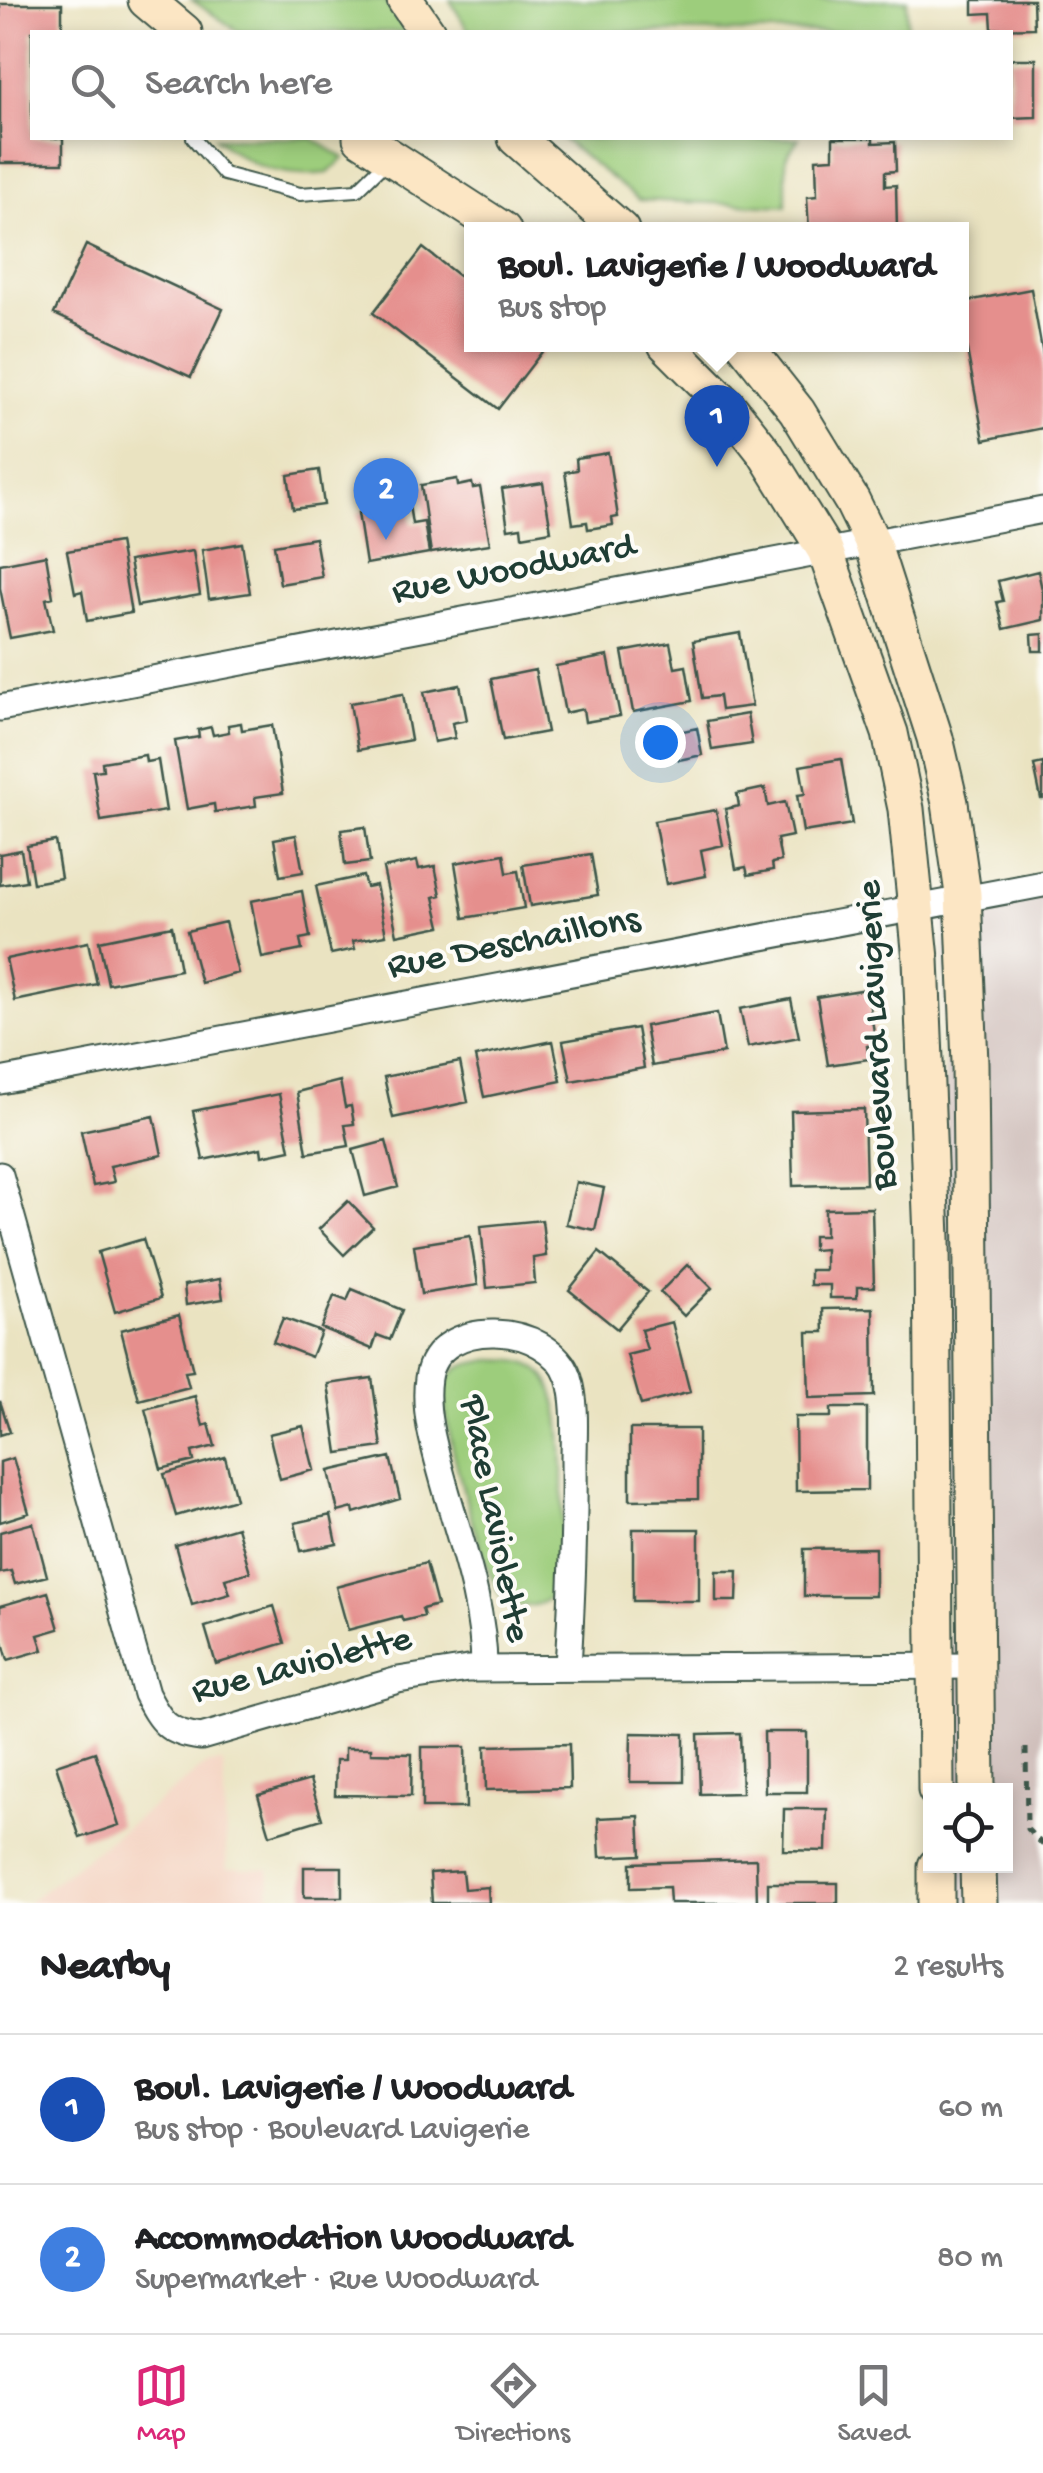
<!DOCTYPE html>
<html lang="en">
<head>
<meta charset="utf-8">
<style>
	body { margin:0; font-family:"Gochi Hand",sans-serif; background:#f6f6f6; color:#202124 }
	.controls { position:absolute; right:30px; bottom:30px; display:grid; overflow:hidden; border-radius:0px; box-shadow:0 5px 15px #0003 }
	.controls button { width:90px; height:90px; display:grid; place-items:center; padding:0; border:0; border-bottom:2px solid #e0e0e0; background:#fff; color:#202124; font:50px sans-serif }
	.you { position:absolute; left:660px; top:742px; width:35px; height:35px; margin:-25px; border:8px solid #fff; border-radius:50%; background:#1a73e8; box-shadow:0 0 0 15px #1a73e833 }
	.badge { display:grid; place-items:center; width:65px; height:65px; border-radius:50%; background:#db2777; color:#fff; font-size:32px; font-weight:700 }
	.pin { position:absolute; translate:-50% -82px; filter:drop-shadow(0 2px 5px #0008) }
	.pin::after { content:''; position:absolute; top:52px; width:35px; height:30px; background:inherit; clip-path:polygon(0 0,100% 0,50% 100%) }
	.popup { position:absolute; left:464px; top:222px; width:505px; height:130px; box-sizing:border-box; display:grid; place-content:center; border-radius:0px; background:#fff; filter:drop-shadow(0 2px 8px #0005); font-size:32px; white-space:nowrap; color:#757577 }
	.popup b { font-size:38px; color:#202124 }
	.popup::after { content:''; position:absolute; left:50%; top:100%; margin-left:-20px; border:20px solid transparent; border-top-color:#fff }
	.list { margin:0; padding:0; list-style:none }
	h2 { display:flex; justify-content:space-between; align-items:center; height:130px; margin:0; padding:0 40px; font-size:42px }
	h2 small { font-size:32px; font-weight:400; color:#757577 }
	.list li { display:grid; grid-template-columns:65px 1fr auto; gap:30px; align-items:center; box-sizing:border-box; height:150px; padding:0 40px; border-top:2px solid #e0e0e0 }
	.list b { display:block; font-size:38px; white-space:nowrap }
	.list p { margin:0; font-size:32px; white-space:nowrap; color:#757577 }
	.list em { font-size:32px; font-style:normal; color:#757577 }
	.icon { flex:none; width:55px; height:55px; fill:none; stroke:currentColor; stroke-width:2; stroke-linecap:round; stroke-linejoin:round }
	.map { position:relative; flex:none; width:1043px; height:1903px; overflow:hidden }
	.search { position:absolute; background:#fff; box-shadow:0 5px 15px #0003; left:30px; right:30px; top:30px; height:110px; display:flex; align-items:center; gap:25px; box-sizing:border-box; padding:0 35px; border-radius:0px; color:#757577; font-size:38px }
	.sheet { height:430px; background:#fff }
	nav { display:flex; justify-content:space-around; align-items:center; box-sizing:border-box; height:140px; border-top:2px solid #e0e0e0; background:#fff; font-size:28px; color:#757577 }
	nav a { display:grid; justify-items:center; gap:5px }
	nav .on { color:#db2777 }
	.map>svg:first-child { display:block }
	.built { fill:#f4d3c1 }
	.industrial { fill:#d0c0bc }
	.green { fill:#9dcd7c; stroke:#5e8558; stroke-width:2.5 }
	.building { fill:#e58f8d }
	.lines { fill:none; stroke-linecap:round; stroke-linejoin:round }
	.lane-casing { stroke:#3d5649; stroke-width:16 }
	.street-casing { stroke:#3d5649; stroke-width:29 }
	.secondary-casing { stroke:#3d5649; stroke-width:39 }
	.path { stroke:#3d5649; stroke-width:5; stroke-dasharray:8 8; stroke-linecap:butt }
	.lane { stroke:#fff; stroke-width:12 }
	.street { stroke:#fff; stroke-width:25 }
	.secondary { stroke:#fce6c4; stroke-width:35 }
	.labels { text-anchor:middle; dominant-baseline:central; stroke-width:8; stroke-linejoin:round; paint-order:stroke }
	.street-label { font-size:38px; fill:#1f3d34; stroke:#fdfcf7 }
</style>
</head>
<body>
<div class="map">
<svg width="1043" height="1903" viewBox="0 0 1043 1903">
	<rect width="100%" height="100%" fill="#fdfcf7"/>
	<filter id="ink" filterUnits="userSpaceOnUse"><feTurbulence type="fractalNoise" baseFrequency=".01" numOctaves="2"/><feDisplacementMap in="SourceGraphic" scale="20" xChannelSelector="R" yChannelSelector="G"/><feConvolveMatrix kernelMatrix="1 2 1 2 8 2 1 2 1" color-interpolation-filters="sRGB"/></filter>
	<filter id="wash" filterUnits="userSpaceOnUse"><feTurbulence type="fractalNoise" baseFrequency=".0048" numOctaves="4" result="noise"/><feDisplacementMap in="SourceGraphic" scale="40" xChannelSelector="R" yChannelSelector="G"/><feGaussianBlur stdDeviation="2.25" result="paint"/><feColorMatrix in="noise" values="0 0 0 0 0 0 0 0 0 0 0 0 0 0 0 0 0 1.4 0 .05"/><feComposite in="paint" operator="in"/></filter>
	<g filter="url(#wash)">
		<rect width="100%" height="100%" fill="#eae3c1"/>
		<!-- built -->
		<path class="built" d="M 223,1763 L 227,1869 L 269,1869 L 270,1903 L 27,1903 L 208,1764 Z"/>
		<!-- industrial -->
		<path class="industrial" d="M 1043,890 L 1043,1903 L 955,1903 L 954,1866 L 1006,1866 L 1006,1790 L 953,1790 L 943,909 Z"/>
		<!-- green -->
		<path class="green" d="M 192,0 L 385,0 L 406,32 L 239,32 Z
			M 450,0 L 907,0 L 907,32 L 469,32 Z
			M 215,138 L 311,138 L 344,158 L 328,173 C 282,178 251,168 215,138 Z
			M 561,138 L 799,138 L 786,157 L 786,206 L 639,200 Z
			M 490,1360 C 509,1360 526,1359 542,1373 C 573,1402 561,1536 560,1580 C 554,1593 549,1602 534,1605 C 523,1607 513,1607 504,1600 C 486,1584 441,1419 444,1392 C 444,1390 448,1379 449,1378 C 457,1364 475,1363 490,1360 Z"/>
		<g id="blocks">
			<!-- building -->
			<path class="building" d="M 973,0 L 1033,0 L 1034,28 L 992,29 L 991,13 L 973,14 Z
				M 0,4 L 62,4 L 62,32 L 32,32 L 32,138 L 63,138 L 63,163 L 0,163 Z
				M 1010,59 L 1036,59 L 1036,117 L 1010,118 Z
				M 833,138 L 873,138 L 873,143 L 895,142 L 896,171 L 885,172 L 885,186 L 896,185 L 897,230 L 809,230 L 807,197 L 817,196 L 816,159 L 833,158 Z
				M 86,245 L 223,309 L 191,377 L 54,314 Z
				M 423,248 L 472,286 L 472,344 L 548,344 L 498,409 L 373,313 Z
				M 1031,289 L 1043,355 L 1043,428 L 984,440 L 962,323 L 962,302 Z
				M 608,453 L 618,517 L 612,518 L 613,525 L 588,529 L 587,522 L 573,524 L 565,472 L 577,470 L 576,458 Z
				M 319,470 L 324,505 L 293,509 L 288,475 Z
				M 457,479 L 458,486 L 472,483 L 473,488 L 480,487 L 490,544 L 431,553 L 421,485 Z
				M 543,483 L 551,531 L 522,536 L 521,527 L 508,529 L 502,489 Z
				M 409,505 L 412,524 L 424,522 L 429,553 L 366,564 L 358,513 Z
				M 315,538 L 322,577 L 280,584 L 274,545 Z
				M 119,542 L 131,613 L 87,621 L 82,591 L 75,593 L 67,551 Z
				M 242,543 L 250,593 L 209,599 L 202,550 Z
				M 193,551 L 200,595 L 137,606 L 129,561 Z
				M 46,555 L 53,597 L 46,599 L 53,630 L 10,638 L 0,588 L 0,564 Z
				M 1038,571 L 1043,594 L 1043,620 L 1004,629 L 997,602 L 1003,601 L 998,581 Z
				M 740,633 L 752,706 L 721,710 L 719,696 L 702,698 L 693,641 Z
				M 1043,634 L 1043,651 L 1033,651 L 1032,635 Z
				M 670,643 L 675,668 L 686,666 L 692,701 L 633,712 L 622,652 Z
				M 608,656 L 620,716 L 585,722 L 583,709 L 565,713 L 556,666 Z
				M 535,670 L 547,732 L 503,740 L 491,679 Z
				M 460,685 L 467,720 L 452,723 L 455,738 L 434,742 L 424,692 Z
				M 403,694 L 411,740 L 358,750 L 350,703 Z
				M 747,714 L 752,744 L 712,750 L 707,721 Z
				M 241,723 L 242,730 L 272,725 L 283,793 L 255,797 L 256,806 L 215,812 L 214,804 L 187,809 L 175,741 L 199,737 L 198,730 L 211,727 L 213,735 L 229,732 L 228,725 Z
				M 697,728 L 702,755 L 679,760 L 674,733 Z
				M 145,755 L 146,762 L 158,760 L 166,811 L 101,821 L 93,771 L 103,770 L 102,762 Z
				M 841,759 L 852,824 L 803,832 L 797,795 L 805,794 L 800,766 Z
				M 1043,763 L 1043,799 L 1041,799 L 1034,765 Z
				M 765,788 L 768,806 L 785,802 L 792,836 L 777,839 L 781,861 L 772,863 L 773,870 L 748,875 L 746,867 L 736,869 L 725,809 L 739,806 L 737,794 Z
				M 716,810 L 723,845 L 701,850 L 706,876 L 666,884 L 654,821 Z
				M 365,827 L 370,862 L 345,865 L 341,830 Z
				M 296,835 L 303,872 L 280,876 L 274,839 Z
				M 55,841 L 61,878 L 33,883 L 27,846 Z
				M 21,850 L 26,881 L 0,885 L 0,854 Z
				M 504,854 L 507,873 L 518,871 L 524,908 L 464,918 L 455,863 Z
				M 591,854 L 598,895 L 530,906 L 523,865 Z
				M 417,861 L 419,869 L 435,866 L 441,895 L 434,897 L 441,926 L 397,935 L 383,868 Z
				M 363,876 L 366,887 L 376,885 L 386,935 L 353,941 L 355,949 L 331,954 L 316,886 Z
				M 302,891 L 310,937 L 300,939 L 302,950 L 262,958 L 251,901 Z
				M 225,922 L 238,973 L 201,983 L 187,931 Z
				M 172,926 L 180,970 L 108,984 L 99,941 Z
				M 88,942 L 97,984 L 15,1001 L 6,959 Z
				M 867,989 L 876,1044 L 867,1046 L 869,1059 L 828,1065 L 817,997 Z
				M 791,999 L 799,1037 L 748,1047 L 740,1009 Z
				M 717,1013 L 724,1053 L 652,1066 L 645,1026 Z
				M 637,1028 L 644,1068 L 571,1081 L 563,1041 Z
				M 553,1041 L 561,1081 L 484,1097 L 475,1057 Z
				M 460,1062 L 468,1102 L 393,1118 L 384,1077 Z
				M 340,1081 L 345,1107 L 351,1106 L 354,1124 L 345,1125 L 349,1146 L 307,1153 L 297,1092 Z
				M 279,1094 L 290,1150 L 262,1156 L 261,1148 L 203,1160 L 193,1111 Z
				M 864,1109 L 866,1184 L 793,1186 L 791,1111 Z
				M 154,1116 L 162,1155 L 110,1166 L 114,1182 L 93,1186 L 81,1131 Z
				M 386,1141 L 398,1187 L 365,1196 L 353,1150 Z
				M 576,1182 L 604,1188 L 595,1230 L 566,1224 Z
				M 348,1201 L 373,1227 L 344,1255 L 319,1229 Z
				M 872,1208 L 874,1287 L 857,1287 L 857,1298 L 830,1298 L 830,1285 L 810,1285 L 810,1270 L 825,1270 L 825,1249 L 813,1250 L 813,1236 L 825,1236 L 825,1209 Z
				M 542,1220 L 546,1256 L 533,1258 L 535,1283 L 487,1288 L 481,1226 Z
				M 470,1236 L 478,1285 L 421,1294 L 414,1245 Z
				M 143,1239 L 161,1298 L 115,1312 L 98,1252 Z
				M 599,1252 L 648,1292 L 617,1329 L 569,1290 Z
				M 688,1264 L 712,1288 L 684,1316 L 660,1292 Z
				M 220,1279 L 223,1299 L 186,1305 L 184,1285 Z
				M 352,1289 L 402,1310 L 390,1340 L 377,1335 L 372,1349 L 321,1328 L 334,1296 L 347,1301 Z
				M 873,1308 L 874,1396 L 809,1398 L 807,1332 L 824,1332 L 823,1309 Z
				M 179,1315 L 193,1371 L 185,1372 L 189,1387 L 139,1400 L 121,1330 Z
				M 283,1318 L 321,1332 L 311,1357 L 273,1342 Z
				M 672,1322 L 690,1392 L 641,1405 L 627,1355 L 647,1350 L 641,1330 Z
				M 372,1378 L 382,1447 L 338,1453 L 328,1384 Z
				M 195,1396 L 203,1426 L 209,1424 L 215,1446 L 192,1452 L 194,1461 L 161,1469 L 145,1409 Z
				M 0,1401 L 10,1432 L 0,1435 Z
				M 831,1408 L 867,1408 L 867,1490 L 796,1491 L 795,1417 L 831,1417 Z
				M 303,1426 L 314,1470 L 280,1479 L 269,1434 Z
				M 630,1429 L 698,1429 L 698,1499 L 630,1500 Z
				M 225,1457 L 236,1499 L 176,1516 L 164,1474 Z
				M 390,1457 L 400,1499 L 354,1513 L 353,1508 L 338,1512 L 329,1471 Z
				M 13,1458 L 29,1513 L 0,1522 L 0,1462 Z
				M 331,1515 L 337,1544 L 301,1551 L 295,1523 Z
				M 33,1523 L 47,1576 L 15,1584 L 11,1571 L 0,1573 L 0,1532 Z
				M 237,1527 L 250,1572 L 225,1579 L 230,1594 L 192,1605 L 175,1545 Z
				M 633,1529 L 699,1529 L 699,1601 L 633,1601 Z
				M 875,1548 L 875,1596 L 804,1596 L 804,1549 Z
				M 426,1563 L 437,1605 L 422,1609 L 424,1616 L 403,1621 L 401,1616 L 348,1630 L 336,1587 Z
				M 716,1571 L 738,1571 L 737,1601 L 716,1601 Z
				M 48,1592 L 59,1629 L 38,1635 L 43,1650 L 8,1660 L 0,1632 L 0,1606 Z
				M 274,1606 L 285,1643 L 216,1664 L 205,1627 Z
				M 764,1732 L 807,1732 L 807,1792 L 765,1792 Z
				M 631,1733 L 684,1734 L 684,1782 L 630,1782 Z
				M 740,1733 L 742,1793 L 700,1794 L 698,1734 Z
				M 569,1744 L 570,1788 L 486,1790 L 485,1746 Z
				M 422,1747 L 465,1747 L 466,1808 L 422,1808 Z
				M 345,1748 L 371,1748 L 371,1753 L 412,1754 L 411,1796 L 335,1795 L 336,1760 L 345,1760 Z
				M 95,1752 L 119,1825 L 80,1838 L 56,1765 Z
				M 310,1780 L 322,1819 L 270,1835 L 258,1795 Z
				M 784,1809 L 827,1809 L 826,1851 L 783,1850 Z
				M 639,1816 L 641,1855 L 600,1857 L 598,1818 Z
				M 756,1859 L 757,1903 L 670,1903 L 669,1887 L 631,1888 L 631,1863 Z
				M 304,1867 L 342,1867 L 342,1897 L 304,1897 Z
				M 462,1871 L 464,1889 L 488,1887 L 489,1903 L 432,1903 L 430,1873 Z
				M 768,1883 L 838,1883 L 838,1903 L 768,1903 Z"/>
		</g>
	</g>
	<g filter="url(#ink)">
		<use href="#blocks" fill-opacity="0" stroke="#3d5649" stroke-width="2.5"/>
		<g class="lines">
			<defs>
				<path id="lane" d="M 193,138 L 224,174 L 300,194 L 357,190 L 390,158"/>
				<path id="street" d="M 0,708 L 1043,510
					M 0,1081 L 1043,884
					M 0,1175 L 146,1694 C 161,1723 168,1733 201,1737 L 398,1680 L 468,1669 L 976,1666
					M 484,1668 C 484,1604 461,1544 444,1483 C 435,1450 423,1412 428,1378 C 437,1315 550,1321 569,1378 C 577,1404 574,1434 574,1461 C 575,1530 572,1598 568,1667"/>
				<path id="secondary" d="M 146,0 L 184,32
					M 405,0 L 427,32
					M 361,138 L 503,230
					M 516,138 L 621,230
					M 666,344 L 728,406 L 765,453 L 825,550 L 890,733 L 906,809 L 921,959 L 932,1238 L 936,1790
					M 744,344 L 797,411 L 852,501 L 872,542 L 935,738 L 950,803 L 963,894 L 970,1063 L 977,1790
					M 978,1866 L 979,1903
					M 936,1903 L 936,1866"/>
			</defs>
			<!-- lane casing -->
			<use href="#lane" class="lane-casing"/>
			<!-- street casing -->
			<use href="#street" class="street-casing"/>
			<!-- secondary casing -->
			<use href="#secondary" class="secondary-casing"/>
			<!-- path -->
			<path class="path" d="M 1026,1748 L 1027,1829 L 1043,1845"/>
			<!-- lane -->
			<use href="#lane" class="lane"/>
			<!-- street -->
			<use href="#street" class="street"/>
			<!-- secondary -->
			<use href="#secondary" class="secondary"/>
		</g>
	</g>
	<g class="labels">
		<!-- street labels -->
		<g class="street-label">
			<text transform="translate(514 571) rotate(-11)">Rue Woodward</text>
			<text transform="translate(514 945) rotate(-11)">Rue Deschaillons</text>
			<text transform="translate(879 1035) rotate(-93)">Boulevard Lavigerie</text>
			<text transform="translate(493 1519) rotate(79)">Place Laviolette</text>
			<text transform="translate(302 1667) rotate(-14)">Rue Laviolette</text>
		</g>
	</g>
</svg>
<div class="controls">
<button><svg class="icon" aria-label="locate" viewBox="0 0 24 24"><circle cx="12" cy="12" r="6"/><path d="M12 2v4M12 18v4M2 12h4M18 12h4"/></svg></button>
</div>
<div class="you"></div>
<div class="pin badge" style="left:717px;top:467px;background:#1a4fb4">1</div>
<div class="popup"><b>Boul. Lavigerie / Woodward</b>Bus stop</div>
<div class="pin badge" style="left:386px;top:540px;background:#3f7fe0">2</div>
<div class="search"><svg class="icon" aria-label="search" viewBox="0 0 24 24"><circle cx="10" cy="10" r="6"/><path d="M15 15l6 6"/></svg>Search here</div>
</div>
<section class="sheet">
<h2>Nearby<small>2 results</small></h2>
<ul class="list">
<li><span class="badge" style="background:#1a4fb4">1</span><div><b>Boul. Lavigerie / Woodward</b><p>Bus stop · Boulevard Lavigerie</p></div><em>60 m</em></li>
<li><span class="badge" style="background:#3f7fe0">2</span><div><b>Accommodation Woodward</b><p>Supermarket · Rue Woodward</p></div><em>80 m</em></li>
</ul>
</section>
<nav>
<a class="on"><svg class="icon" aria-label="map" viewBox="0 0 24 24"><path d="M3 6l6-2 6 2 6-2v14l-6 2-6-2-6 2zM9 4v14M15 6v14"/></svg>Map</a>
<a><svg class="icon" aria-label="directions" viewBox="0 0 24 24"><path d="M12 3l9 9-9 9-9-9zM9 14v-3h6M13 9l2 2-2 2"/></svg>Directions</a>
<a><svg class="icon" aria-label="saved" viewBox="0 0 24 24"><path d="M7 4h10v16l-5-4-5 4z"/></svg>Saved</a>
</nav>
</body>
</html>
